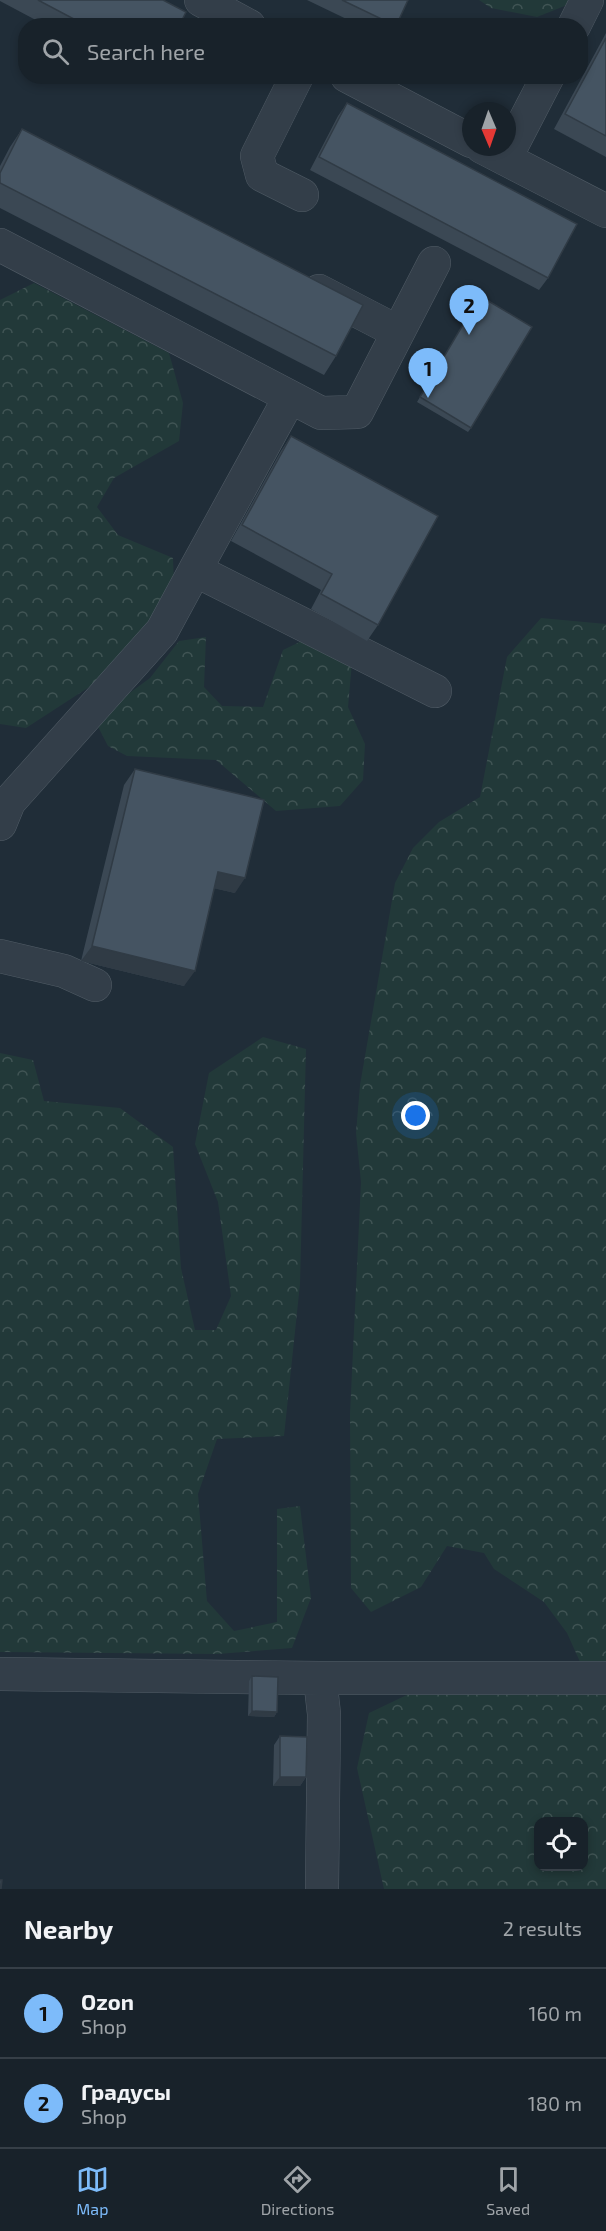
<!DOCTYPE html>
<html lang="en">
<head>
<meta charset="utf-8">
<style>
	body { margin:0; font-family:"Exo 2",sans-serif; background:#252f36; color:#f1f3f6 }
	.controls { position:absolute; right:18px; bottom:18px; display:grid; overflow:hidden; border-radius:12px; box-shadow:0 3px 9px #0003 }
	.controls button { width:54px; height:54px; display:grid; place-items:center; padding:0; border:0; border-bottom:2px solid #363f47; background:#18222a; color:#f1f3f6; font:30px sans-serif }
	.compass { position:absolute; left:462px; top:102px; width:54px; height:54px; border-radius:50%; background:#18222a; box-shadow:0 3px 9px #0003; rotate:178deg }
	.you { position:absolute; left:416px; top:1116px; width:21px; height:21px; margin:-15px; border:4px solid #fff; border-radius:50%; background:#1a73e8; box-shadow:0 0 0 9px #1a73e833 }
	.badge { display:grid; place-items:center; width:39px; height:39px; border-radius:50%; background:#7dbbfa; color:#111; font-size:20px; font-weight:700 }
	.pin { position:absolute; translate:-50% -50px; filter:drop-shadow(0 2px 3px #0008) }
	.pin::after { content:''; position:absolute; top:32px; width:21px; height:18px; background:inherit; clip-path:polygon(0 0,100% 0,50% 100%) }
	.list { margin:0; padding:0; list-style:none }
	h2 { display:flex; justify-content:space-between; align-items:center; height:78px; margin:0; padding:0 24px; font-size:26px }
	h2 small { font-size:20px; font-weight:400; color:#9fa4a8 }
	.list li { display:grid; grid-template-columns:39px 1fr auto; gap:18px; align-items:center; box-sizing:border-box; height:90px; padding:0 24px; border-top:2px solid #363f47 }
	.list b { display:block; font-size:22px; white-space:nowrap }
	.list p { margin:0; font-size:20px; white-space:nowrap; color:#9fa4a8 }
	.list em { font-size:20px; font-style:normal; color:#9fa4a8 }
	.icon { flex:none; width:33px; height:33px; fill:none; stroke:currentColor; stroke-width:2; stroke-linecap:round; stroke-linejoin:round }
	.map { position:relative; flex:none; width:606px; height:1889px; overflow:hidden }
	.search { position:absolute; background:#18222a; box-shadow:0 3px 9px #0003; left:18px; right:18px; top:18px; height:66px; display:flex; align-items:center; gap:15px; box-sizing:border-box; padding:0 21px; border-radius:24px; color:#9fa4a8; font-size:22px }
	.sheet { height:258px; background:#18222a }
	nav { display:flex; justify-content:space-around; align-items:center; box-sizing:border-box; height:84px; border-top:2px solid #363f47; background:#18222a; font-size:16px; color:#9fa4a8 }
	nav a { display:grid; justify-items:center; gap:3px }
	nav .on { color:#7dbbfa }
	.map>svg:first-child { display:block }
	.forest { fill:url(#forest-crowns); fill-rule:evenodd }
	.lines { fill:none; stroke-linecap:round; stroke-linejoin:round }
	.minor-casing { stroke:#515c66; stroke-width:34 }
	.minor { stroke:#333e49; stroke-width:33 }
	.wall { fill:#3b4854 }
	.shaded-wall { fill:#303b45 }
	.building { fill:#455462; stroke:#303b45; stroke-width:1.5 }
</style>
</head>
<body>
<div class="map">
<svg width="606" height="1889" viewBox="0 0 606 1889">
	<defs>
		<pattern id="forest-crowns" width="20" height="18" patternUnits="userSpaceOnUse" patternTransform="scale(1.5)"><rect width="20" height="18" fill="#223939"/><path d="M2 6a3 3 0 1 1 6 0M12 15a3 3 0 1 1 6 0" fill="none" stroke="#405454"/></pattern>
	</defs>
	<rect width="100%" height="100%" fill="#202d38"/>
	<!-- forest -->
	<path class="forest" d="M 479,0 L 574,0 L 572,3 L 537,17 L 491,8 Z
		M 34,283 L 169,353 L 183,403 L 179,441 L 114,478 L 97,507 L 118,535 L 173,558 L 174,587 L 154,626 L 100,680 L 26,728 L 0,724 L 0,300 Z
		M 541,618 L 606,624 L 606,1889 L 384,1889 L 357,1768 L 369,1713 L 413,1692 L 594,1693 L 567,1633 L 544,1602 L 494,1569 L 484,1553 L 447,1546 L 421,1587 L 371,1612 L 351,1588 L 350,1414 L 361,1182 L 356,1133 L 360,1085 L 395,883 L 413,848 L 439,822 L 480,797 L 507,657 ZM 538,1822 L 584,1822 L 584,1866 L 538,1866 Z
		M 206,637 L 204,687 L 222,706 L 263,707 L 283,650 L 310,637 L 352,662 L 348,707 L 365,744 L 363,780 L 340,806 L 276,811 L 216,760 L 127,756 L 108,746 L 94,719 L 150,678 L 179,641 Z
		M 263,1037 L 306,1049 L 300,1284 L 284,1436 L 217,1439 L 198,1494 L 207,1601 L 234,1631 L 277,1622 L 277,1509 L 300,1506 L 311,1598 L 292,1648 L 218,1654 L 0,1652 L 0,1053 L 33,1060 L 44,1101 L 120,1108 L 173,1147 L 181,1268 L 195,1330 L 216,1330 L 231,1296 L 218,1202 L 195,1144 L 209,1073 Z"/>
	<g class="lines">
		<defs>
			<path id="minor" d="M 201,0 L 249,26
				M 574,26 L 587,0
				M 297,76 L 257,156 L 262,175 L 302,195
				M 347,76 L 471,141
				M 482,147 L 606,211
				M 505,159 L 548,76
				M 0,245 L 321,413 L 357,412 L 434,263
				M 319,291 L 398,332
				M 195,570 L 290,397
				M 0,824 L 9,802 L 162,631 L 195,570 L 435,691
				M 0,956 L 64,971 L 95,985
				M 0,1674 L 320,1678 L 606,1678
				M 320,1678 L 324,1714 L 322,1889"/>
		</defs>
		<!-- minor casing -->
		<use href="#minor" class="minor-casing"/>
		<!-- minor -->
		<use href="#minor" class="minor"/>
	</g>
	<!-- wall -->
	<path class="wall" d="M 0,0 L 163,0 L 179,26 L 47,26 L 0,1 Z
		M 307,0 L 408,0 L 396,26 L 361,26 Z
		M 606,33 L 606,157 L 554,129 Z
		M 347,103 L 548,278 L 539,290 L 310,170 L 338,116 Z
		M 22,129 L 336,356 L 324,375 L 0,208 L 0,166 L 10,147 Z
		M 477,301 L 471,428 L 468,432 L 417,402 Z
		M 291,436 L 378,625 L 367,641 L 311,609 L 321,590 L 231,541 L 281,451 Z
		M 135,769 L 235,893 L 214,888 L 184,986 L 81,961 L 124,785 Z
		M 252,1676 L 277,1712 L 274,1717 L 248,1716 L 249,1681 Z
		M 280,1736 L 306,1777 L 300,1786 L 273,1786 L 274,1745 Z"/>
	<!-- shaded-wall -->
	<path class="shaded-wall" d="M 218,872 L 245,878 L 235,893 L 208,887 Z
		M 92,946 L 195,971 L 184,986 L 81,961 Z
		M 252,1711 L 277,1712 L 274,1717 L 248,1716 Z
		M 280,1777 L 306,1777 L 300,1786 L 273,1786 Z"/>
	<!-- building -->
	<path class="building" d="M 38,0 L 163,0 L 186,12 L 179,26 L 87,26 Z
		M 342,0 L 408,0 L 396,26 Z
		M 606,38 L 606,136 L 565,114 Z
		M 347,103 L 577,224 L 548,278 L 319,157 Z
		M 22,129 L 363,305 L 336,356 L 0,183 L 0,173 Z
		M 480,296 L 532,327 L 471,428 L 420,397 Z
		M 291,436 L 438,516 L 378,625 L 321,594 L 332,574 L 242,525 Z
		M 135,769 L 264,800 L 245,878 L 218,872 L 195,971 L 92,946 Z
		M 252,1676 L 278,1677 L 277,1712 L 252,1711 Z
		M 280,1736 L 307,1737 L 306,1777 L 280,1777 Z
		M 0,1880 L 2,1880 L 1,1889 L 0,1889 Z"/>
</svg>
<div class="controls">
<button><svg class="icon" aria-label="locate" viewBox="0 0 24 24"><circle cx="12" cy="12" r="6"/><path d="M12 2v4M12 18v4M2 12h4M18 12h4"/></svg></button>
</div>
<svg class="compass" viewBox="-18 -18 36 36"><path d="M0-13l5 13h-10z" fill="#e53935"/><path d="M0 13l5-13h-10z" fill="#9fa4a8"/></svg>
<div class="you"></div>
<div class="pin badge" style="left:428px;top:398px">1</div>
<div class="pin badge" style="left:469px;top:335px">2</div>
<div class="search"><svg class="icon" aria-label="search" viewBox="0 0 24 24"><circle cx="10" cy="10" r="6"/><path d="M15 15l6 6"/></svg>Search here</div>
</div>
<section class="sheet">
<h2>Nearby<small>2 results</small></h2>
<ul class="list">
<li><span class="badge">1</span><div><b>Ozon</b><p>Shop</p></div><em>160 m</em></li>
<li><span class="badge">2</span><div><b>Градусы</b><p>Shop</p></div><em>180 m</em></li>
</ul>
</section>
<nav>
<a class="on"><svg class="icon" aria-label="map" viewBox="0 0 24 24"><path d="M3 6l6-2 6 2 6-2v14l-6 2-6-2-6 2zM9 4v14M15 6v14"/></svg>Map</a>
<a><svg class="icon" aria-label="directions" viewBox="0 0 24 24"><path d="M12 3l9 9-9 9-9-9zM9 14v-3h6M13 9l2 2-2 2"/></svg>Directions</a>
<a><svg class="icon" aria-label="saved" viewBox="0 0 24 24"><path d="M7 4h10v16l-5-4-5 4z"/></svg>Saved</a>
</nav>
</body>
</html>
